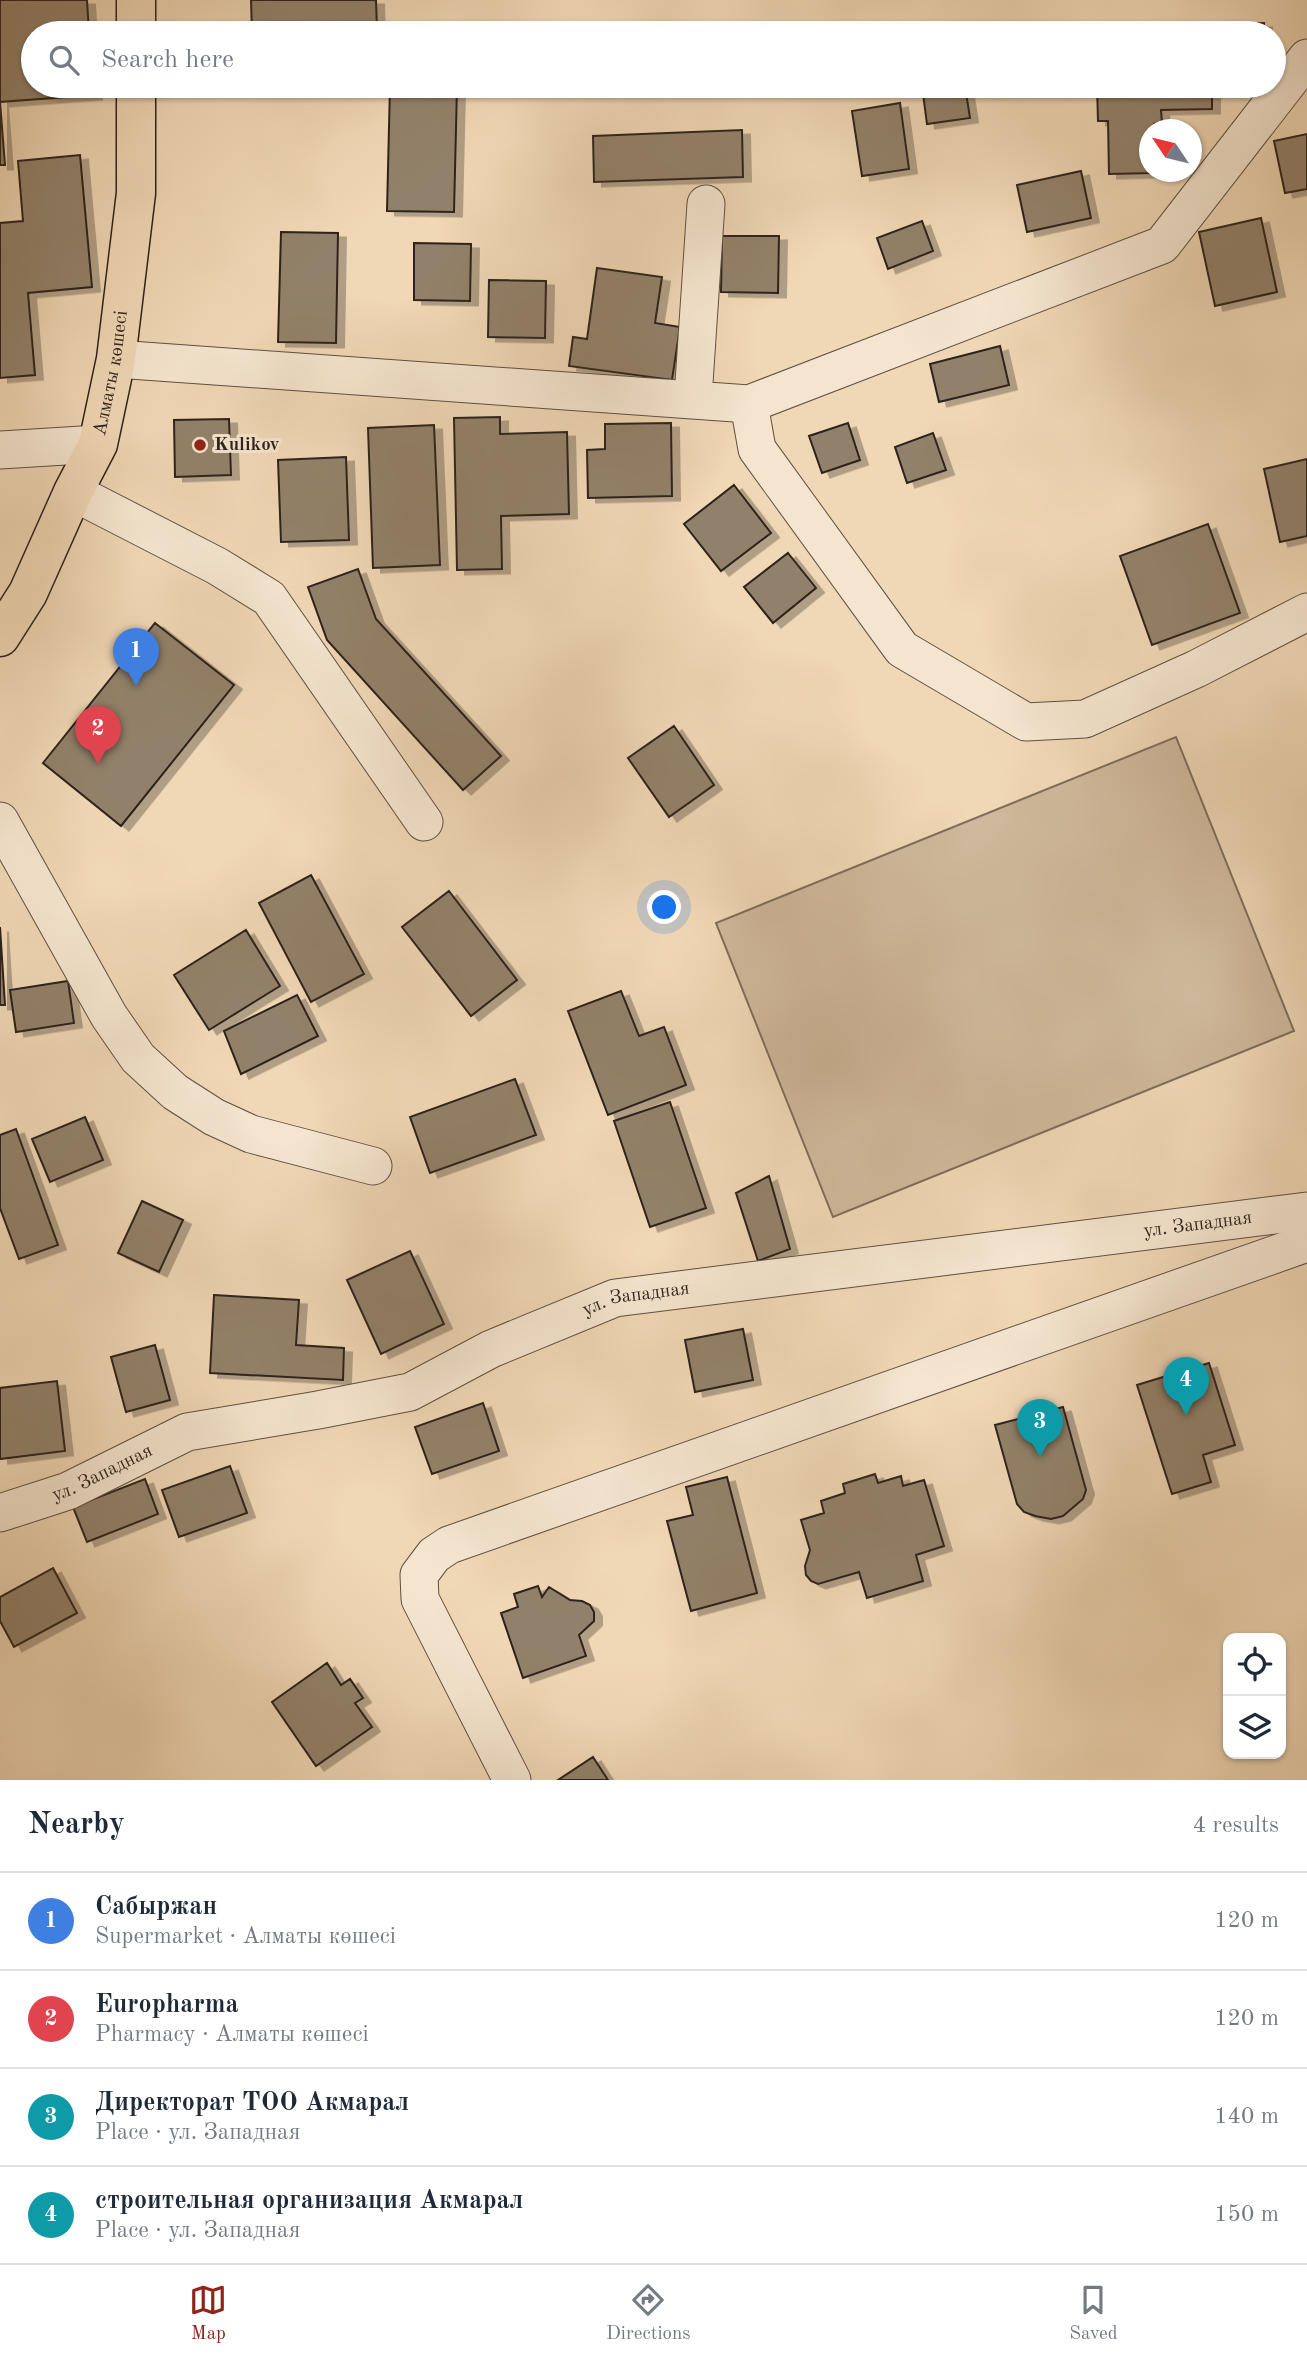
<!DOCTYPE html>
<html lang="en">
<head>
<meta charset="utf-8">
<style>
	body { margin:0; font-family:"Old Standard TT",serif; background:#f6f6f7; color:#1f2937 }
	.controls { position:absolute; right:21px; bottom:21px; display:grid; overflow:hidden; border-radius:14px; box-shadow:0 2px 5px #0004 }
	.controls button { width:63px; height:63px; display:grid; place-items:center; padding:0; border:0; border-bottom:2px solid #e0e1e3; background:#fff; color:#1f2937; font:35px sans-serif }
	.compass { position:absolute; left:1139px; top:119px; width:63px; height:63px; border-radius:50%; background:#fff; box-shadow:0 2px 5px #0004; rotate:305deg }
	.you { position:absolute; left:665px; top:908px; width:24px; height:24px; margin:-18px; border:5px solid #fff; border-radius:50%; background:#1a73e8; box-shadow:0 0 0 10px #1a73e833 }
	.badge { display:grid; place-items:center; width:46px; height:46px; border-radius:50%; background:#8f2418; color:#fff; font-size:23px; font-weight:700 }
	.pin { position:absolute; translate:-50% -58px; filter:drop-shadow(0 2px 4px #0008) }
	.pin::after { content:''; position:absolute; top:37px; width:24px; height:21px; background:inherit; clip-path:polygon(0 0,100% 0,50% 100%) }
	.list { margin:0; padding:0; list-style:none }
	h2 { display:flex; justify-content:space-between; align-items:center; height:91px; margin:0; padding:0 28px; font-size:30px }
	h2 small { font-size:23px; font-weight:400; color:#747a83 }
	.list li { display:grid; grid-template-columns:46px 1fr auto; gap:21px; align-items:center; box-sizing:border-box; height:98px; padding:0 28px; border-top:2px solid #e0e1e3 }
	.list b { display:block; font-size:26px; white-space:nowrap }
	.list p { margin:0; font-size:23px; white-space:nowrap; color:#747a83 }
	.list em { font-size:23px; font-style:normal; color:#747a83 }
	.icon { flex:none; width:38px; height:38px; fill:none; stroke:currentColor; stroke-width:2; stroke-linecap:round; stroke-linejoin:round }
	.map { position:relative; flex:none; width:1307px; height:1780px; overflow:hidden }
	.search { position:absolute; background:#fff; box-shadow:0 2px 5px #0004; left:21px; right:21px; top:21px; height:77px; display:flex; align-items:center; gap:18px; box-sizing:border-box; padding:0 24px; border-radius:38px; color:#747a83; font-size:26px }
	.sheet { height:483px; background:#fff }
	nav { display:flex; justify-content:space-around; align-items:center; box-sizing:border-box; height:98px; border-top:2px solid #e0e1e3; background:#fff; font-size:19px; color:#747a83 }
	nav a { display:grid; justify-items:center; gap:4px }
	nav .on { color:#8f2418 }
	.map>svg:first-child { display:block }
	.green { fill:#cfb89b; stroke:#7e6e5b; stroke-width:2 }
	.building { fill:#92816b; stroke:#2d231b; stroke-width:2; filter:url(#shadow) }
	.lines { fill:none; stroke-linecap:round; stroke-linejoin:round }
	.minor-casing { stroke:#5e5042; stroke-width:39 }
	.major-casing { stroke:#2d231b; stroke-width:41 }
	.minor { stroke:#f5e5cf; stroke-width:37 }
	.major { stroke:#f0d7b5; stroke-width:38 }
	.poi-dot { fill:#8f2418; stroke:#f5e5cf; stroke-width:2.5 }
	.labels { text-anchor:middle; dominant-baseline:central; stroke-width:6; stroke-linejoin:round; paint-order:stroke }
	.street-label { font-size:19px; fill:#2d231b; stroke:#f5e5cf }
	.poi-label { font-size:19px; font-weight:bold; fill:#2d231b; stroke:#f5e5cf; text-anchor:start }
</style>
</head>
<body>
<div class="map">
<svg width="1307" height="1780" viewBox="0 0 1307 1780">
	<defs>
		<filter id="shadow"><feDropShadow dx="8" dy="4.5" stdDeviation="0" flood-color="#0004"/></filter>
	</defs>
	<rect width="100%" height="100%" fill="#f0d7b5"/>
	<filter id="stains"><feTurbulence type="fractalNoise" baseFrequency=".00286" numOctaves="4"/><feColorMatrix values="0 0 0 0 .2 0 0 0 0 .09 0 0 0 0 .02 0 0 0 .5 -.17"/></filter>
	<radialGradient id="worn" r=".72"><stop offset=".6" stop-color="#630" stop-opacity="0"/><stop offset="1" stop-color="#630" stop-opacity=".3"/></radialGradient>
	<!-- green -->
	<path class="green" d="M 1176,737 L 1294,1031 L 833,1217 L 716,923 Z"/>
	<!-- building -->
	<path class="building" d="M 0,0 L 87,0 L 89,33 L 33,33 L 33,86 L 93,86 L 94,95 L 0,102 L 5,165 L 0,165 Z
		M 251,0 L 376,0 L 377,30 L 252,33 Z
		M 1264,23 L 1264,33 L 1197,33 L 1197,25 Z
		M 957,26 L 958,33 L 915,33 L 915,32 Z
		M 390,86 L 457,87 L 454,212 L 387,211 Z
		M 922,86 L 965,86 L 970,118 L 927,124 Z
		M 1097,86 L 1212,86 L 1212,109 L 1161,110 L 1162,123 L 1154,124 L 1154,130 L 1150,130 L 1150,172 L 1154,173 L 1109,174 L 1108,121 L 1098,121 Z
		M 900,103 L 909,169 L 862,176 L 852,111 Z
		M 742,130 L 743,177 L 594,182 L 593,136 Z
		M 1307,134 L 1307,189 L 1285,193 L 1274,141 Z
		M 80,155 L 92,287 L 28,293 L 35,375 L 0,378 L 0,223 L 23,221 L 18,161 Z
		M 1081,171 L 1091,218 L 1027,232 L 1017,185 Z
		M 1261,218 L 1277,292 L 1215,306 L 1199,232 Z
		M 922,221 L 933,251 L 888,269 L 877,238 Z
		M 281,232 L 338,233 L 336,343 L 278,342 Z
		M 722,236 L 779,236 L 778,293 L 721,292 Z
		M 414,243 L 471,244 L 470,301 L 414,300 Z
		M 597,268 L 662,277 L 655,323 L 680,327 L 672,380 L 569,366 L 573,337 L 587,339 Z
		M 489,280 L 546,281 L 545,338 L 488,337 Z
		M 1000,346 L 1009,385 L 939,402 L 930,364 Z
		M 500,417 L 500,434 L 567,432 L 569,514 L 501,516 L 502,569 L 457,570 L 454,418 Z
		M 229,419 L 231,475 L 175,477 L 174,420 Z
		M 671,423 L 672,496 L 588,498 L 587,450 L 605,449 L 605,424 Z
		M 848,423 L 860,460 L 822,473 L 809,436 Z
		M 434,425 L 440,565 L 373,568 L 368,428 Z
		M 933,433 L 946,470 L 907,483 L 895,447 Z
		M 346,457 L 349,540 L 281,542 L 278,460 Z
		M 1307,459 L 1307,536 L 1280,542 L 1264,469 Z
		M 734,485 L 771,533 L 721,571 L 684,524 Z
		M 1208,524 L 1240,613 L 1152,645 L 1120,556 Z
		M 788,553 L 816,588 L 773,623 L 744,587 Z
		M 358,569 L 376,619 L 501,756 L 463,790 L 327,640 L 308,587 Z
		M 155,623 L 234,685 L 121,826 L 43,763 Z
		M 674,726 L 714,785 L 669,817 L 628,758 Z
		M 311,875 L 364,974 L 311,1002 L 259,903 Z
		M 449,891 L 517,980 L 471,1016 L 402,927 Z
		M 0,927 L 5,1005 L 0,1005 Z
		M 246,930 L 280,986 L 209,1030 L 174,975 Z
		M 68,981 L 74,1023 L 16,1032 L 10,990 Z
		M 621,991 L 639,1036 L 664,1027 L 686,1085 L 608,1115 L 568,1011 Z
		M 297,995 L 318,1036 L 241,1074 L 224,1031 Z
		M 515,1079 L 536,1135 L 430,1173 L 410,1117 Z
		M 670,1102 L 706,1208 L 650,1227 L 614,1121 Z
		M 85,1117 L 103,1160 L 50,1182 L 32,1139 Z
		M 16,1129 L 58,1245 L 19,1259 L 0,1208 L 0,1135 Z
		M 769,1176 L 790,1249 L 758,1261 L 736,1193 Z
		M 142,1201 L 183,1220 L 159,1272 L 118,1253 Z
		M 410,1251 L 444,1324 L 381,1354 L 347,1280 Z
		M 214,1295 L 299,1300 L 296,1345 L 344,1348 L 343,1380 L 210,1373 Z
		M 743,1329 L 753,1380 L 695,1392 L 685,1340 Z
		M 155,1345 L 170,1400 L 126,1412 L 111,1357 Z
		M 1209,1363 L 1235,1445 L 1203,1455 L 1211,1482 L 1172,1494 L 1137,1385 Z
		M 57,1381 L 65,1451 L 0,1459 L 0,1388 Z
		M 483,1403 L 499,1451 L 432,1474 L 415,1427 Z
		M 1063,1407 L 1086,1490 L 1083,1499 L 1063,1516 L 1051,1519 L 1035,1516 L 1024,1512 L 1017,1504 L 995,1425 Z
		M 230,1466 L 247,1513 L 179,1537 L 162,1490 Z
		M 875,1474 L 878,1483 L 901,1476 L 903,1486 L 924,1480 L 944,1546 L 916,1555 L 923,1581 L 867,1598 L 859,1572 L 818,1584 L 811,1581 L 806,1575 L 805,1566 L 810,1550 L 801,1520 L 824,1513 L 821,1501 L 845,1493 L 843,1484 Z
		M 727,1477 L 757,1593 L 691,1611 L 667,1521 L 693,1515 L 686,1487 Z
		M 145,1479 L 158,1514 L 87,1542 L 73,1507 Z
		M 53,1568 L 77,1613 L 14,1647 L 0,1621 L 0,1597 Z
		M 538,1586 L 542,1597 L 549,1587 L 570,1600 L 582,1601 L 590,1605 L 594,1612 L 594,1621 L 579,1635 L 586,1656 L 523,1678 L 501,1613 L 518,1607 L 514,1594 Z
		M 327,1663 L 341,1685 L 350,1679 L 363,1698 L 355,1703 L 372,1727 L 316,1766 L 272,1702 Z
		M 593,1757 L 608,1780 L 558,1780 Z"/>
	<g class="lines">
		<defs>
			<g id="minor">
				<path d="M 116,359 L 749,404 L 1162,245 L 1307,58"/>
				<path d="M 693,398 L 706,204"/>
				<path d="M 749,404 L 757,449 L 902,649 L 1026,722 L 1085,719 L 1196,669 L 1307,612"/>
				<path d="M 0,450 L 98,444"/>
				<path d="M 73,492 L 217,566 L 269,598 L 424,822"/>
				<path d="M 0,821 L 109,1016 L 138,1058 L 175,1092 L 214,1117 L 251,1134 L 373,1166"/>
				<path id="s1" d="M 0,1513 L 68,1491 L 187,1432 L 318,1410 L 410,1392 L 491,1349 L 615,1298 L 1307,1211"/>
				<path d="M 512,1780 L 420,1599 L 419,1575 L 434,1555 L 449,1545 L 1307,1243"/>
			</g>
			<g id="major">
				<path d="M 136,33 L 136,0"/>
				<path id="s2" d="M 0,637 L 28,593 L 73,492 L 98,444 L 116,359 L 136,193 L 136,86"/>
			</g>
		</defs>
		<!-- minor casing -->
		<use href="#minor" class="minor-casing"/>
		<!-- major casing -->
		<use href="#major" class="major-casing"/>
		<!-- minor -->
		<use href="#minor" class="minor"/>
		<!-- major -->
		<use href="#major" class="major"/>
	</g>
	<!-- markers -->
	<circle class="poi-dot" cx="200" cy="445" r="7"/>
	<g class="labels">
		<!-- street labels -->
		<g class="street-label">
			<text stroke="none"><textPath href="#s2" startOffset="289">Алматы көшесі</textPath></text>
			<text stroke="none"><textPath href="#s1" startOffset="1244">ул. Западная</textPath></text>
			<text stroke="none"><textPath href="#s1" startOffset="677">ул. Западная</textPath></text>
			<text stroke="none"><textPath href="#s1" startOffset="110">ул. Западная</textPath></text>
		</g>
		<!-- poi labels -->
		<g class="poi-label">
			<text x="214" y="445">Kulikov</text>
		</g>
	</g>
	<rect width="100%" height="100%" filter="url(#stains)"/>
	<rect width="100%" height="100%" fill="url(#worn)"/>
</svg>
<div class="controls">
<button><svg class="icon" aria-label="locate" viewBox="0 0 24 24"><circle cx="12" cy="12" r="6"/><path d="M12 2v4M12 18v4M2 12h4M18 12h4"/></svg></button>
<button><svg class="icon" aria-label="layers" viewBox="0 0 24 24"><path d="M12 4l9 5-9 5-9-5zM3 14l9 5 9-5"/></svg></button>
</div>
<svg class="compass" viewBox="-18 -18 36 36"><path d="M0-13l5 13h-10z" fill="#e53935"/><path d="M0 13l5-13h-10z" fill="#747a83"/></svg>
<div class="you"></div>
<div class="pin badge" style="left:136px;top:686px;background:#3f7fe0">1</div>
<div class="pin badge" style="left:98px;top:764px;background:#e0444e">2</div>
<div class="pin badge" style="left:1040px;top:1457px;background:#0f9aa8">3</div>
<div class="pin badge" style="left:1186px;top:1415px;background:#0f9aa8">4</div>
<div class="search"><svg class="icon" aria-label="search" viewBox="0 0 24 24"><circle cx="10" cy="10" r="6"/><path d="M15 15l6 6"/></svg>Search here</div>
</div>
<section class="sheet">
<h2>Nearby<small>4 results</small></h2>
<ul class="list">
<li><span class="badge" style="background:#3f7fe0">1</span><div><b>Сабыржан</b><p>Supermarket · Алматы көшесі</p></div><em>120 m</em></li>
<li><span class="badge" style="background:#e0444e">2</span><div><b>Europharma</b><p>Pharmacy · Алматы көшесі</p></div><em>120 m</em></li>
<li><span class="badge" style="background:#0f9aa8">3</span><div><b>Директорат ТОО Акмарал</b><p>Place · ул. Западная</p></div><em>140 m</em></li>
<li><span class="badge" style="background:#0f9aa8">4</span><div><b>строительная организация Акмарал</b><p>Place · ул. Западная</p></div><em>150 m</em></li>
</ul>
</section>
<nav>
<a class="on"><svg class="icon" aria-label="map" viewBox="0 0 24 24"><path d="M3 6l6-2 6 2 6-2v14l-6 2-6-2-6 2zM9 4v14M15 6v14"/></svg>Map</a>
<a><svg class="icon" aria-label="directions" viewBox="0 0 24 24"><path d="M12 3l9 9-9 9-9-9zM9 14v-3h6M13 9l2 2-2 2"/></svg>Directions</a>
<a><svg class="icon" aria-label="saved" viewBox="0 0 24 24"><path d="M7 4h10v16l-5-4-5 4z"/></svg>Saved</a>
</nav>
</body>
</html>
